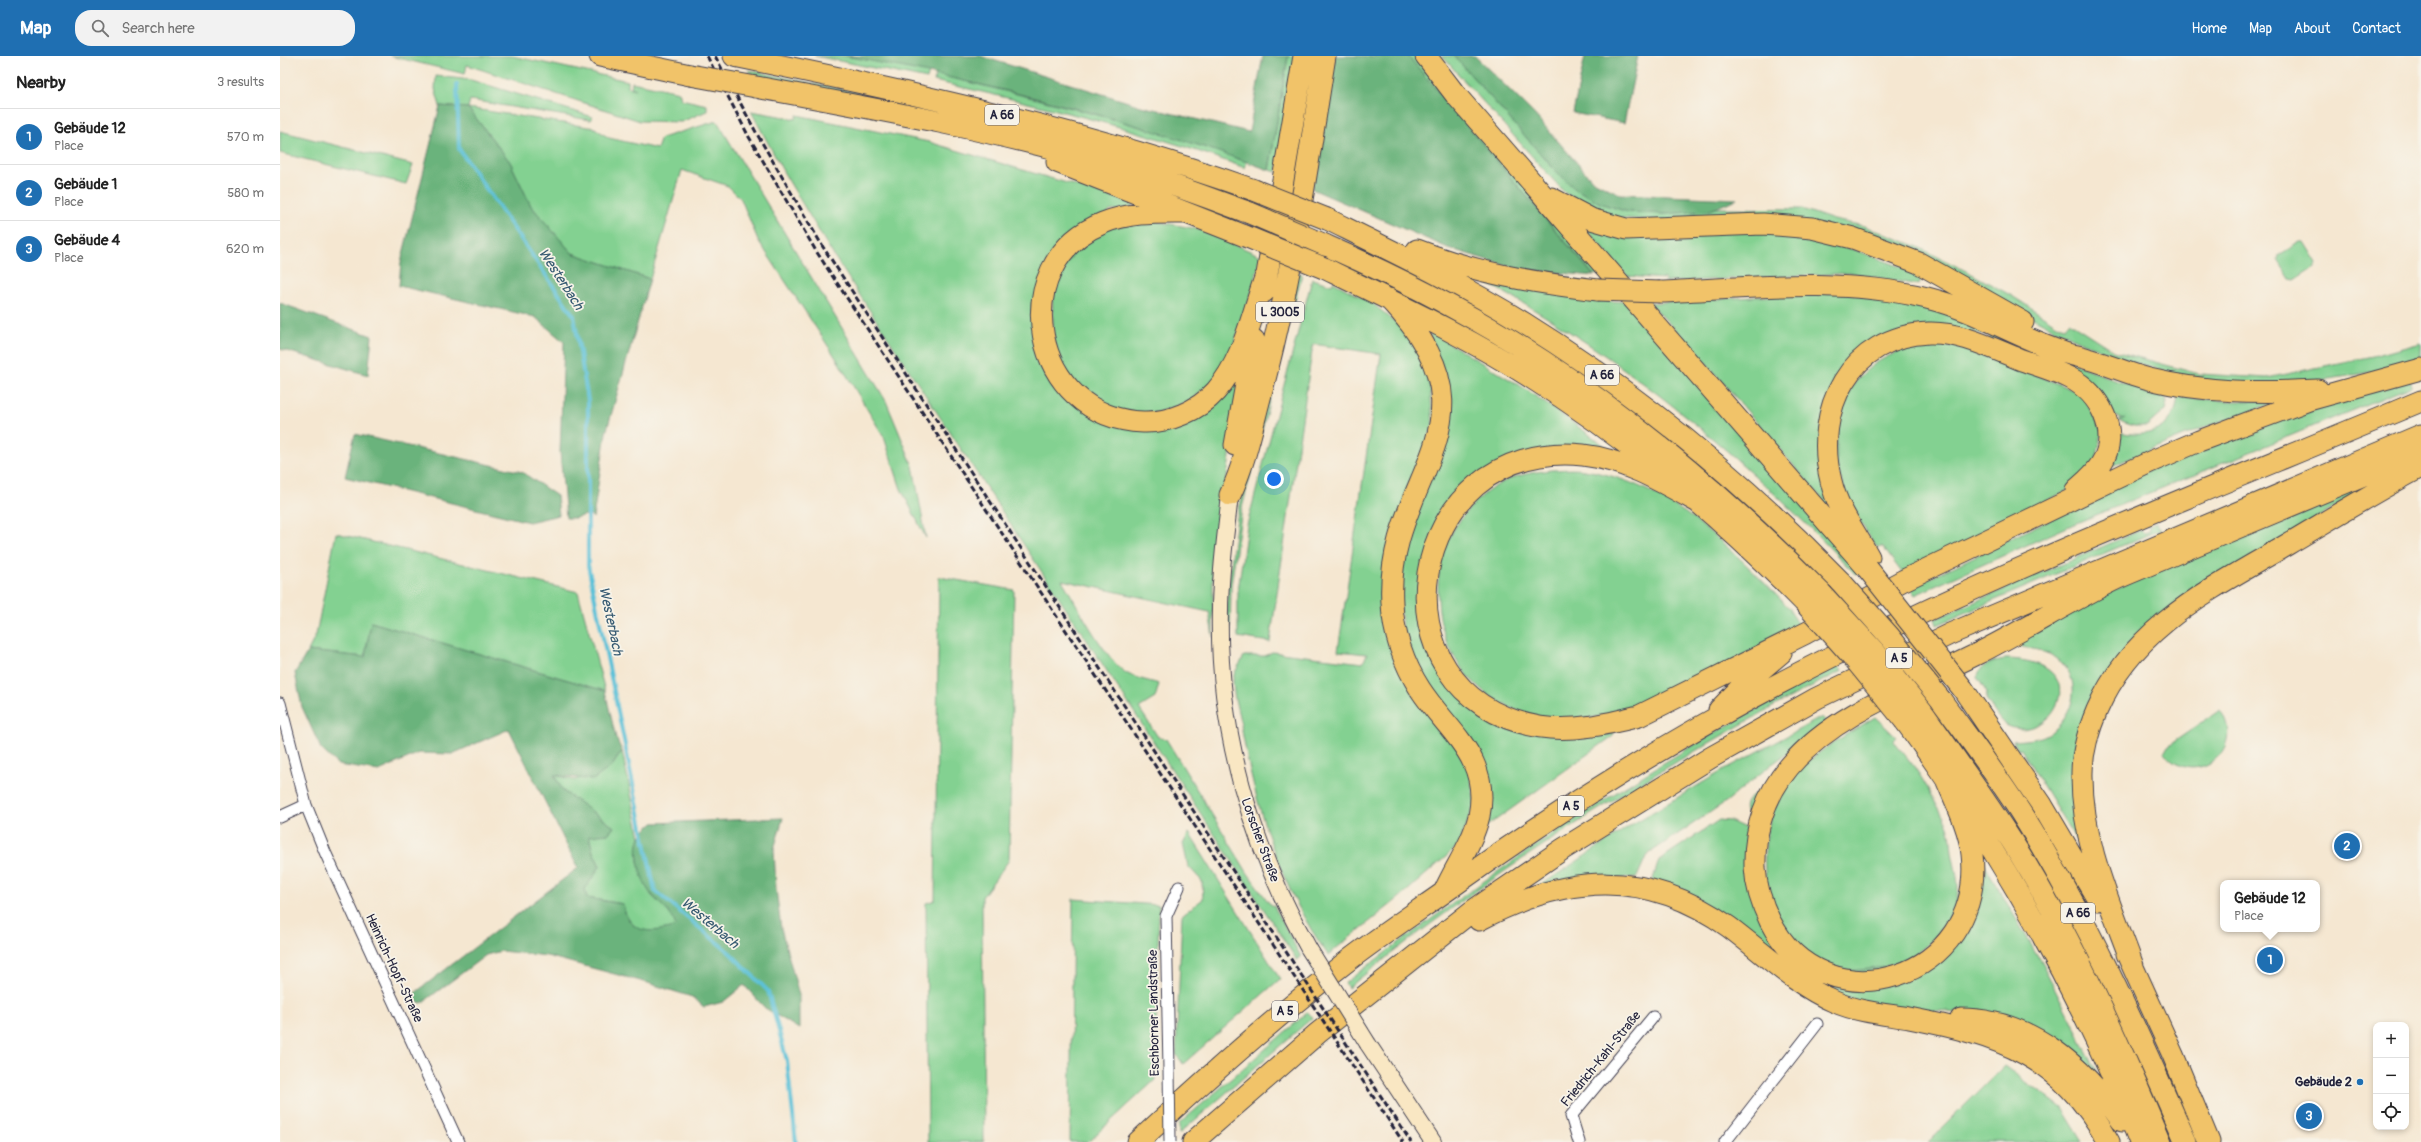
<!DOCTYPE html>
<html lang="en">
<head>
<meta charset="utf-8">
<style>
	body { margin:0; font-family:Pangolin,sans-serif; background:#f2f2f2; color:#222 }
	.controls { position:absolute; right:12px; bottom:12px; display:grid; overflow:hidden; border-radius:8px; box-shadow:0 2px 6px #0003 }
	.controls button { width:36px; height:36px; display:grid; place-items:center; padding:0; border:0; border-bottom:1px solid #e0e0e0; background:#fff; color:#222; font:20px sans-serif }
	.you { position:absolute; left:994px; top:423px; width:14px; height:14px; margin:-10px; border:3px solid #fff; border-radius:50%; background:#1a73e8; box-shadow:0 0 0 6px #1a73e833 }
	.badge { display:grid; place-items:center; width:26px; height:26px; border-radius:50%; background:#1f6fb2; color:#fff; font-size:13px; font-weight:700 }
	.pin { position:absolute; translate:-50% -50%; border:2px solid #fff; box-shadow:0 1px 4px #0006 }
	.popup { position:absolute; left:1940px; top:824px; width:100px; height:52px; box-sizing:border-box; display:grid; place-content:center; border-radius:8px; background:#fff; filter:drop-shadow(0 1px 3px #0005); font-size:13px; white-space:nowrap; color:#767676 }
	.popup b { font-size:15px; color:#222 }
	.popup::after { content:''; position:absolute; left:50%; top:100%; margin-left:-8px; border:8px solid transparent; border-top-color:#fff }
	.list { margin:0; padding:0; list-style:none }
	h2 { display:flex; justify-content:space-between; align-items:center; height:52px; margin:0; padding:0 16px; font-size:17px }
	h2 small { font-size:13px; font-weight:400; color:#767676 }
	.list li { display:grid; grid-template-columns:26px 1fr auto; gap:12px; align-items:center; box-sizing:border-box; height:56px; padding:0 16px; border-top:1px solid #e0e0e0 }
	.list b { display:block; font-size:15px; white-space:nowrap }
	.list p { margin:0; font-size:13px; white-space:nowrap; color:#767676 }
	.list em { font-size:13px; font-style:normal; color:#767676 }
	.icon { flex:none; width:22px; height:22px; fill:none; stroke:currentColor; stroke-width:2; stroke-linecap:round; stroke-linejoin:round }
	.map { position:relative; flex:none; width:2141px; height:1086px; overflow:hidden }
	header { display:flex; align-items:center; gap:24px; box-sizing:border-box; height:56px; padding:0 20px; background:#1f6fb2; color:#fff }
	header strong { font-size:19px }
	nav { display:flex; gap:22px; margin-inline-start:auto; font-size:14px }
	.search { width:280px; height:36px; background:#f2f2f2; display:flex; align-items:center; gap:10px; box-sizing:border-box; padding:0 14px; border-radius:16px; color:#767676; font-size:15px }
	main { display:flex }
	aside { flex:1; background:#fff }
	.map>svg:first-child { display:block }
	.green { fill:#83d191; stroke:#527a66 }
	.forest { fill:#6ab37b; stroke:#466a5b }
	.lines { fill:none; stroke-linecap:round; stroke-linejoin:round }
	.stream { stroke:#5bc1d8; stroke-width:4 }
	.street-casing { stroke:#424052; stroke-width:13 }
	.secondary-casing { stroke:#424052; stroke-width:18 }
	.highway-casing { stroke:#424052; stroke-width:23 }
	.street { stroke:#fff; stroke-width:11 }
	.secondary { stroke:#f9e7c3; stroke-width:16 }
	.highway { stroke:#f1c369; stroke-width:21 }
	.rail { stroke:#22223b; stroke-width:3; stroke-dasharray:6 3; stroke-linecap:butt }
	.street-bridge-casing { stroke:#424052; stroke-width:13; stroke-linecap:butt }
	.secondary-bridge-casing { stroke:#424052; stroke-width:18; stroke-linecap:butt }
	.highway-bridge-casing { stroke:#424052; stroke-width:23; stroke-linecap:butt }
	.street-bridge { stroke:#fff; stroke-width:11 }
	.secondary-bridge { stroke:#f9e7c3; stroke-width:16 }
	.highway-bridge { stroke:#f1c369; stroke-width:21 }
	.poi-dot { fill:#1f6fb2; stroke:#f7f3e8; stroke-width:1.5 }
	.labels { text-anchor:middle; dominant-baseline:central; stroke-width:3.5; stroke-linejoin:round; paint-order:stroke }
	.shield { fill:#f7f3e8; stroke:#62616f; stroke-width:1 }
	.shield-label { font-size:12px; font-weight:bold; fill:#22223b }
	.street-label { font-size:13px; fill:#22223b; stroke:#f7f3e8 }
	.poi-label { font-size:13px; font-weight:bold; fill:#22223b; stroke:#f7f3e8; text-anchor:end }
	.water-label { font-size:14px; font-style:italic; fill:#365a72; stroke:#f7f3e8 }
</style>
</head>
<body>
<header>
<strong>Map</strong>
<div class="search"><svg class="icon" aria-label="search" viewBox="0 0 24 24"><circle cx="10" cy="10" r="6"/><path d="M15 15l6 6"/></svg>Search here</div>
<nav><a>Home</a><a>Map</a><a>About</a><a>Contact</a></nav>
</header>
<main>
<aside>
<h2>Nearby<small>3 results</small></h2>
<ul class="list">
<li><span class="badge">1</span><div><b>Gebäude 12</b><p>Place</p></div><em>570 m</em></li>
<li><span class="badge">2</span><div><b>Gebäude 1</b><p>Place</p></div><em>580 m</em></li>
<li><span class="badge">3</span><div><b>Gebäude 4</b><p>Place</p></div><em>620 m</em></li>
</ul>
</aside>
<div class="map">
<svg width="2141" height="1086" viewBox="0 0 2141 1086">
	<rect width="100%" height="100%" fill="#f7f3e8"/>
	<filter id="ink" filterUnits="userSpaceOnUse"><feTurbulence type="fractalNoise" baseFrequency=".025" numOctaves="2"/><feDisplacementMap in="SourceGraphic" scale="8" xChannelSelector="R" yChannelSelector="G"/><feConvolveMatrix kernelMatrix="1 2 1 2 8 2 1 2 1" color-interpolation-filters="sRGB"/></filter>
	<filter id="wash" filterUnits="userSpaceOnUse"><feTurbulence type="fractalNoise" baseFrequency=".012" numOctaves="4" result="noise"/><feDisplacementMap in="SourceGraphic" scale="16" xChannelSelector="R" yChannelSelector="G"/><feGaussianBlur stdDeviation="0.9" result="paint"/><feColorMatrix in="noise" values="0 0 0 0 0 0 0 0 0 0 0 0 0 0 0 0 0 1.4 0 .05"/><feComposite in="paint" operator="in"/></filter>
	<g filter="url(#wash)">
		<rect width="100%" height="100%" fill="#f5e7d1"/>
		<!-- green -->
		<path class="green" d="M 110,0 L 232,0 L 348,25 L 348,31 L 356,33 L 351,31 L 352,26 L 399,36 L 401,43 L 427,49 L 427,55 L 401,66 L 360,65 L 187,9 L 185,18 Z
			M 535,0 L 566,0 L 649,16 L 647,23 Z
			M 1008,0 L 1017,0 L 997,116 L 989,114 Z
			M 1128,0 L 1139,0 L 1326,220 L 1313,218 Z
			M 1162,0 L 1174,0 L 1275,114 L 1320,147 L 1348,156 L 1384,158 L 1428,155 L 1436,152 L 1522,153 L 1554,164 L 1584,170 L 1636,190 L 1692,218 L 1732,240 L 1777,269 L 1785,271 L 1789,266 L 1834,295 L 1919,318 L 1987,322 L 2093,300 L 2141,287 L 2141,306 C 2080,319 2015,331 1952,329 C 1939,328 1926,324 1913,321 C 1857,310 1806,291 1755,263 C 1701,233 1651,197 1592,178 L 1340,162 C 1320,157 1302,149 1285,137 Z
			M 469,14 L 640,49 L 640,53 L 471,18 Z
			M 656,18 C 760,44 866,68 967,106 L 965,112 C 864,74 760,49 654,25 Z
			M 156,20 L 191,24 L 313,61 L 310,64 L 190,44 L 188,52 L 315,72 L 329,82 L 377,93 L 381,82 L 437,65 L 606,345 L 633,410 L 646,482 L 621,433 L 604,381 L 558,305 L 478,184 L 461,143 L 448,130 L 402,114 L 370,223 L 292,197 L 251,150 L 230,106 L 188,52 L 160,50 L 155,33 Z
			M 471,55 L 516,63 L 517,59 L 649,86 L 854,147 L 851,152 L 830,155 L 753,247 L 753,271 L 761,306 L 767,320 L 790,346 L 868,374 L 964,312 L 933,508 L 933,581 L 929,556 L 782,524 C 798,550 820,594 842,614 C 851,622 867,624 879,628 L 875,642 L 859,652 L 878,681 L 886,683 L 967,816 L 989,847 L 994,850 L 1021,901 L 1017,904 L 554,200 L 504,117 Z
			M 0,75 L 133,109 L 126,128 L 0,97 Z
			M 1296,162 L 1517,178 L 1575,194 L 1643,219 L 1639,229 L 1573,217 L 1385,226 L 1385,223 L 1347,220 Z
			M 874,165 L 923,174 L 981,200 L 972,235 L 946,312 L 911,345 L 876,357 L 839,356 L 794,330 L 774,300 L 772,231 L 797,192 L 826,172 Z
			M 2020,186 L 2024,186 L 2037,207 L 2035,211 L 2015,224 L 2010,223 L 1998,204 L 1999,199 Z
			M 1016,216 L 1022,218 L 962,452 L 951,530 L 950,576 L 947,576 L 947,540 L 957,462 Z
			M 1032,223 L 1052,229 L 1053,226 L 1092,247 L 1125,274 L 1149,317 L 1153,369 L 1105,503 L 1102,543 L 1188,706 L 1195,747 L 1178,790 L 1119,842 L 1048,899 C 1000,832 975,750 961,669 C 958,655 953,639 953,624 C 953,617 961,607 964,600 L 985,600 L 992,596 L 1083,607 L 1087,598 L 1058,595 L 1101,298 L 1033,288 L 990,586 L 958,581 L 958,535 L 967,469 Z
			M 1203,225 L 1313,244 L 1348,246 L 1582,516 L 1576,519 C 1467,404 1343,299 1203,225 Z
			M 1560,236 L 1658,252 L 1837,325 L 1884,339 L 1887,345 L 1885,354 L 1867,370 L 1854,370 L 1839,365 L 1845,362 L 1841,363 L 1829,357 L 1822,346 L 1708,285 L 1710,279 L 1646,270 L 1553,330 L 1560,464 L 1428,309 L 1370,247 Z
			M 1152,277 L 1244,332 L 1349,407 L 1314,397 L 1201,418 L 1138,540 L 1196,653 L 1334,676 L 1333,680 L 1206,771 L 1207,748 L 1122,577 L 1119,509 L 1157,402 L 1150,278 Z
			M 1642,289 L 1691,291 L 1802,338 L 1822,376 L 1816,405 L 1788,434 L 1623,518 L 1602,490 L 1598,493 C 1580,468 1563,438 1557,408 C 1556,401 1557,394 1557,387 C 1557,331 1589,300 1642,289 Z
			M 2130,323 L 2132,330 L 1794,468 L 1635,539 L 1630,532 L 1927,386 Z
			M 1898,341 L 1946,345 L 1999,345 L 1925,371 L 1827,412 L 1836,375 C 1865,384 1895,375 1898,341 Z
			M 2141,399 L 1906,541 L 1812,651 L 1807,802 L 1741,693 L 1738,694 L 1733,685 C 1744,684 1756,684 1766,679 C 1792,666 1804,627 1781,606 C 1768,593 1746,592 1729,589 L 1786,555 Z
			M 1271,414 C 1281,414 1293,412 1304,414 C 1391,427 1452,494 1511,554 L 1510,555 L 1521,572 C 1490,587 1459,602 1428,617 C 1388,637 1346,658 1301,663 C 1223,671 1156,614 1158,535 C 1158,508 1165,485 1181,463 C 1193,446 1208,433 1227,424 C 1241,418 1256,416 1271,414 Z
			M 1876,467 L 1881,473 L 1657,569 L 1655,563 L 1861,474 L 1864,477 L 1870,475 L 1869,470 Z
			M 56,477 L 298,536 L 325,635 L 91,566 L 85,601 L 28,595 L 36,579 Z
			M 659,521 L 734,534 L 729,804 L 702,841 L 704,1086 L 648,1086 L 646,847 L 655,844 Z
			M 1726,603 C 1821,605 1770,692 1726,669 C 1718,664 1711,650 1706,642 L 1707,637 L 1697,621 C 1702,607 1712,605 1726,603 Z
			M 1558,610 L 1562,615 C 1514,638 1469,664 1424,690 C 1300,761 1179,842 1068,932 L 1065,927 C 1192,831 1320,741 1459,663 C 1492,645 1524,626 1558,610 Z
			M 1940,654 C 1968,695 1913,734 1884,697 L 1888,690 Z
			M 1542,661 L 1549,669 L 1492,708 L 1447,745 L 1371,796 L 1365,803 L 1357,821 L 1260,830 L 1351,769 L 1444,714 Z
			M 1595,661 L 1616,681 L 1613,684 C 1618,692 1624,697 1629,704 C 1640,717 1661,755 1668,770 C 1671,778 1671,788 1672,796 C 1674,808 1678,821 1678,833 C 1677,860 1652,891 1627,902 C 1602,914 1574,919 1547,909 C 1472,880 1468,769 1517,716 C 1539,693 1568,678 1595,661 Z
			M 342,695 L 360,781 L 358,805 L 371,839 L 391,857 L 397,870 C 389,872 379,877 372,876 C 355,876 345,862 343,848 L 307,842 L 305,833 L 320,810 L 313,796 L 309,779 L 328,778 L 334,771 L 283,735 L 274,719 L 295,724 L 332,710 Z
			M 1485,730 L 1474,765 C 1455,749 1471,740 1485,730 Z
			M 1439,764 L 1450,765 L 1465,772 L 1469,778 L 1469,818 L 1533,919 L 1655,906 L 1696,794 L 1763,909 L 1817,1016 L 1813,1018 L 1705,958 L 1612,951 L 1564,942 L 1374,827 L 1373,823 L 1379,804 Z
			M 909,777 L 1000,923 L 903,1008 L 896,998 L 902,859 L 923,843 L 922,825 L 908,810 L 903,788 Z
			M 1769,824 L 1803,884 L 1897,1086 L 1892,1086 L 1837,961 L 1767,825 Z
			M 793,843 L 879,849 L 875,1024 L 808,1086 L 790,1086 Z
			M 1028,956 L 1032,962 L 899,1078 L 899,1068 Z
			M 1724,1010 L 1782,1052 L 1803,1086 L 1648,1086 Z"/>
		<!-- forest -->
		<path class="forest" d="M 566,0 L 700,0 L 861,50 L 969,76 L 983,0 L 1008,0 L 989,114 C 852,63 709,28 566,0 Z
			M 1055,0 L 1128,0 L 1314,220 L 1237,213 L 1168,192 L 1032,133 Z
			M 1174,0 L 1195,0 L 1253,57 L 1313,125 L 1340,138 L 1457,143 L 1428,155 L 1384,158 L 1348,156 L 1320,147 L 1294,132 L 1275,114 Z
			M 1305,0 L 1358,0 L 1344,67 L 1293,57 Z
			M 160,50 L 188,52 L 230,106 L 251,150 L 292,197 L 370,223 L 326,377 L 313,462 L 310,458 L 295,462 L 286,462 L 280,396 L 284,286 L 255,261 L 119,230 L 121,206 Z
			M 0,247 L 92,280 L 88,319 L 0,293 Z
			M 75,378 L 242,416 L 277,440 L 279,459 L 249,466 L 65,421 Z
			M 91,566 L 325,635 L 336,682 L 342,695 L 332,710 L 313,724 L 274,719 L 283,735 L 334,771 L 328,778 L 309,780 L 313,796 L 320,810 L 305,833 L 307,842 L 343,848 C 348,879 372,878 396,870 C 390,854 383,852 372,839 C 361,828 353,795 360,781 C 362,776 369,771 373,767 L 503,762 L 494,793 L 496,833 L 501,872 L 519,939 L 519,973 L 485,952 L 464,929 L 443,946 L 424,951 L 412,941 L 368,927 L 267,900 L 221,895 L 206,899 L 142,947 L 127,943 L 298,812 L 229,673 L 172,698 L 139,697 L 99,715 L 58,709 L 41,693 L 22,651 L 15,617 L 28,595 L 85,601 Z"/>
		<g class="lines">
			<!-- stream -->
			<path class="stream" d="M 177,28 L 179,93 L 294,260 L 308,345 L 308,509 L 375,835 L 450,897 L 488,935 L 507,1005 L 516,1086"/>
		</g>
	</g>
	<g filter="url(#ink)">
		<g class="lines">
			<defs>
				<path id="street" d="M 0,647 L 26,749 L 45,796 L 178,1086
					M 0,761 L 26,749
					M 889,1013 L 886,860 L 899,831
					M 1299,1086 L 1291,1060 L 1373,961
					M 1445,1086 L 1537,968"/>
				<path id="secondary" d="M 950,439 C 946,477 940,515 940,554 C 937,672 971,790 1029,893
					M 1088,988 L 1153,1086"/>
				<path id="highway" d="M 320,0 L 410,19
					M 454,0 C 630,36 805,74 974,134
					M 1146,0 L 1175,38 L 1588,513
					M 476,31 C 597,53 719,75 836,110 C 881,124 926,141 970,157
					M 777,106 L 965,180
					M 1271,142 L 1311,163 L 1346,173 L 1483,168 L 1532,172 L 1573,182 L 1639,207 L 1743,266
					M 904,157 C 876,157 850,156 823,167 C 723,207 751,362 863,366 C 889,367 918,355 936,335 C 964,303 971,260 985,222
					M 1047,163 C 1114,196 1181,228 1244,267 C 1361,340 1466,428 1561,526
					M 1045,189 C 1088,208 1132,229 1174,252 C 1311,325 1432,427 1541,537
					M 1137,194 C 1196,217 1255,227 1318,234
					M 1044,212 C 1108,243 1173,274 1234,311 C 1344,378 1434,455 1524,546
					M 984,236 L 1024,0
					M 1380,236 C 1469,232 1559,221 1647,242 C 1696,254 1736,281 1782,296 C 1790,299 1800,300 1808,303 C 1829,309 1849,318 1869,323 C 1926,337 1981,337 2038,334
					M 1109,243 C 1230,369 1104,420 1112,547 C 1113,577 1124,608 1140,633 C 1168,676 1211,702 1199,760 C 1193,786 1176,810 1165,834
					M 955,389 L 974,284
					M 950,439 C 965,407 972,372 981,338 C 1011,228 1027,113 1045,0
					M 1425,450 C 1387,429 1347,404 1303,399 C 1124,381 1083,641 1260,671 C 1293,676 1327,668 1359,660 L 1526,577 L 1622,525 L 1870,406 L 1919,385 L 2029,344 L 2141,313
					M 1589,501 C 1576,477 1557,452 1551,425 C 1533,354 1570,280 1649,277 C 1680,276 1711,292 1739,303 C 1755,309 1774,314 1790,322 C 1820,337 1841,377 1821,408 C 1814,419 1805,426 1796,434
					M 1683,633 L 1762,749 L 1818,844
					M 1661,644 C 1688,681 1716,718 1741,757 C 1807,861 1857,974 1906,1086
					M 1439,654 L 1463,629 L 1501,597
					M 1642,655 C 1673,699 1704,742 1733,787 C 1792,881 1838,984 1881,1086
					M 1625,665 C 1721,795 1800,936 1860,1086
					M 1664,718 C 1674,743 1689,771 1692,798 C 1706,924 1544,973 1490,865 C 1482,849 1476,830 1475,811 C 1474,774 1485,740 1509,711 C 1556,655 1634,630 1697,598 C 1745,574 1790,545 1838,522 L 2141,395
					M 1199,864 C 1286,818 1367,812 1449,871 C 1484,897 1515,929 1555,946 C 1578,956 1604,958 1629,962 C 1721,980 1780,999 1829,1086
					M 1847,898 L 1893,999 L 1929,1086
					M 1853,910 C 1830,847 1801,785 1802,717 C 1802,696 1809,673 1817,654 C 1854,569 1932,533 2008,488 C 2052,462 2096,435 2141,411
					M 1681,963 C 1752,963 1803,1011 1842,1065
					M 858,1086 C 922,1026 987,968 1056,914 C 1091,886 1129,861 1166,835 C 1285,749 1411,671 1543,605 C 1737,507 1941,429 2141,345
					M 913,1086 L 1038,977 L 1191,856 L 1283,793 L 1430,702 L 1537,642 L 1670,578 L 2141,379"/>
			</defs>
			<!-- street casing -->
			<use href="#street" class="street-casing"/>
			<!-- secondary casing -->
			<use href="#secondary" class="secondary-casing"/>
			<!-- highway casing -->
			<use href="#highway" class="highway-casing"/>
			<!-- street -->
			<use href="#street" class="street"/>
			<!-- secondary -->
			<use href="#secondary" class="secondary"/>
			<!-- highway -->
			<use href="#highway" class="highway"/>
			<!-- rail -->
			<path class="rail" d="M 427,0 L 469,81 L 536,195 L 1123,1086
				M 435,0 L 477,78 L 543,191 L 1131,1086"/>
			<defs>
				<path id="street-bridge" d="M 889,1013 L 890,1086"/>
				<path id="secondary-bridge" d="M 1029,893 L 1088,988"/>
				<path id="highway-bridge" d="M 410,19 L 476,31
					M 974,134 L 1047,163
					M 970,157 L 1045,189
					M 965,180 L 1044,212
					M 1318,234 L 1380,236
					M 1588,513 L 1683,633
					M 1561,526 L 1610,581 L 1661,644
					M 1541,537 L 1595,596 L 1642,655
					M 1524,546 L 1572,600 L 1625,665"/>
			</defs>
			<!-- street-bridge casing -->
			<use href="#street-bridge" class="street-bridge-casing"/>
			<!-- secondary-bridge casing -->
			<use href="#secondary-bridge" class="secondary-bridge-casing"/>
			<!-- highway-bridge casing -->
			<use href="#highway-bridge" class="highway-bridge-casing"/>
			<!-- street-bridge -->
			<use href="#street-bridge" class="street-bridge"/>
			<!-- secondary-bridge -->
			<use href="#secondary-bridge" class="secondary-bridge"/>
			<!-- highway-bridge -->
			<use href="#highway-bridge" class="highway-bridge"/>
		</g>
	</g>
	<!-- markers -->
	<circle class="poi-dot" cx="2080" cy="1026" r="4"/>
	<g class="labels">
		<!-- shield labels -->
		<g class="shield">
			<rect x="705" y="49" width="34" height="20" rx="3"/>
			<rect x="976" y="246" width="48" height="20" rx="3"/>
			<rect x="1305" y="309" width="34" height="20" rx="3"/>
			<rect x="1606" y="592" width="26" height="20" rx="3"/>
			<rect x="1278" y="740" width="26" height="20" rx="3"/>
			<rect x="1781" y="847" width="34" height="20" rx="3"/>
			<rect x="992" y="945" width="26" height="20" rx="3"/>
		</g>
		<g class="shield-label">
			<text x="722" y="59">A 66</text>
			<text x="1000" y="256">L 3005</text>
			<text x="1322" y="319">A 66</text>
			<text x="1619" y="602">A 5</text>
			<text x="1291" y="750">A 5</text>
			<text x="1798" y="857">A 66</text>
			<text x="1005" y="955">A 5</text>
		</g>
		<!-- street labels -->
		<g class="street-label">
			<text transform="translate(980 784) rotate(70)">Lorscher Straße</text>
			<text transform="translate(114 912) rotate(65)">Heinrich-Hopf-Straße</text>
			<text transform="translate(874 957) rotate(-91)">Eschborner Landstraße</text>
			<text transform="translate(1321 1003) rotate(-51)">Friedrich-Kahl-Straße</text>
		</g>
		<!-- poi labels -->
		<g class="poi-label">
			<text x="2072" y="1026">Gebäude 2</text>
		</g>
		<!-- water labels -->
		<g class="water-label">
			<text transform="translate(281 223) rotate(57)">Westerbach</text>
			<text transform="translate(331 565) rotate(78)">Westerbach</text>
			<text transform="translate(430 867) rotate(40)">Westerbach</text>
		</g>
	</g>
</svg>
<div class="controls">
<button>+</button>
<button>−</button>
<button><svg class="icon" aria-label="locate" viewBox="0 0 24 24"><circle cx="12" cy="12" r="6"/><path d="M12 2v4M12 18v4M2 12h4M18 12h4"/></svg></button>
</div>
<div class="you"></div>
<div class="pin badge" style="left:1990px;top:904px">1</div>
<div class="popup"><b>Gebäude 12</b>Place</div>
<div class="pin badge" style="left:2067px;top:790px">2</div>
<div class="pin badge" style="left:2029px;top:1060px">3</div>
</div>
</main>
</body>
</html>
